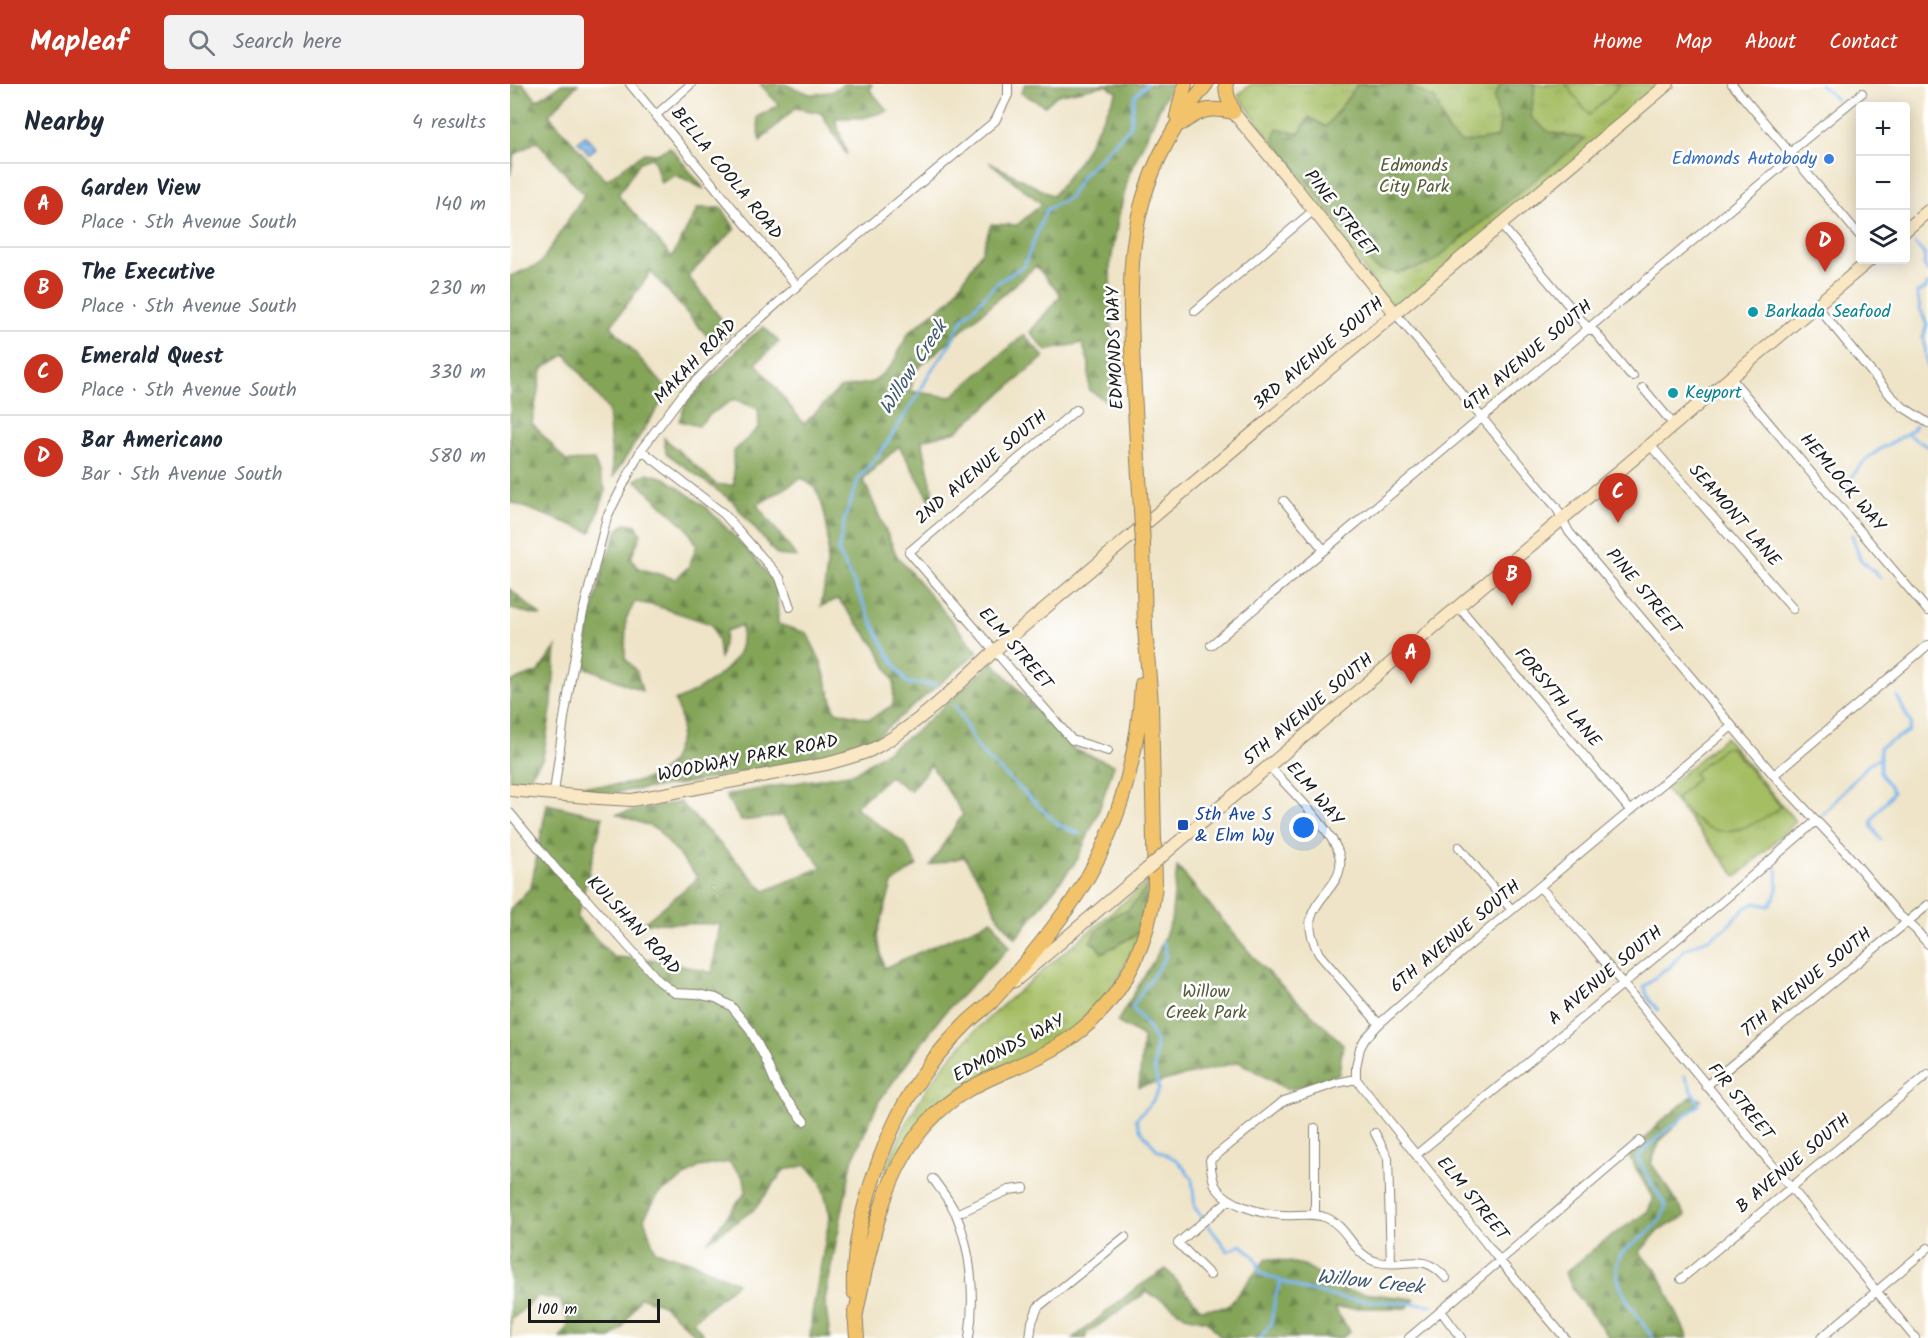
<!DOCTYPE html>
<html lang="en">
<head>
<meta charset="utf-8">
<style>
	body { margin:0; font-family:Kalam,sans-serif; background:#f2f2f3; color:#1f2937 }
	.controls { position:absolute; right:18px; top:18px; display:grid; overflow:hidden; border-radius:6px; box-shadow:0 3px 15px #0003 }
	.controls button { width:54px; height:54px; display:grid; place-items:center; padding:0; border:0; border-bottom:2px solid #e0e1e3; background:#fff; color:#1f2937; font:30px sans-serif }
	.scale { position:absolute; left:18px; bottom:15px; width:132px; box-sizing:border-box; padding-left:6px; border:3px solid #1c1c1c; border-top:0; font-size:16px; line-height:21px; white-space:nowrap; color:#1c1c1c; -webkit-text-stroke:4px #fff; paint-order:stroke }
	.you { position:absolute; left:794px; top:744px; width:21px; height:21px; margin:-15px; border:4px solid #fff; border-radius:50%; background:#1a73e8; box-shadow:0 0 0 9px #1a73e833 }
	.badge { display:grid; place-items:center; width:39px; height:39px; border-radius:50%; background:#c8321e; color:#fff; font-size:20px; font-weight:700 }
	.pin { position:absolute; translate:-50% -50px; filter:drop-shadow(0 2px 3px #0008) }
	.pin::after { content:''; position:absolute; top:32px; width:21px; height:18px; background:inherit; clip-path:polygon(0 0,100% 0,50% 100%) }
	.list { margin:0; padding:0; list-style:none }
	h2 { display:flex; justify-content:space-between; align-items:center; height:78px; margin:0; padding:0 24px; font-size:26px }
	h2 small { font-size:20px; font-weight:400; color:#747a83 }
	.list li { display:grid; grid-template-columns:39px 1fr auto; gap:18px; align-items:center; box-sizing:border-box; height:84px; padding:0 24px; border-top:2px solid #e0e1e3 }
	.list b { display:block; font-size:22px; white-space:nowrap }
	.list p { margin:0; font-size:20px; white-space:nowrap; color:#747a83 }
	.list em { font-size:20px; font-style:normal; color:#747a83 }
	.icon { flex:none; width:33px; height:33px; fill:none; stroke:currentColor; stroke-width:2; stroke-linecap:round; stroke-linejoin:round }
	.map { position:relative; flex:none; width:1418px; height:1254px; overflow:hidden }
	header { display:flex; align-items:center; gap:36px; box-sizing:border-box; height:84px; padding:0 30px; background:#c8321e; color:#fff }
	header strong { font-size:28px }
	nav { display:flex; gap:33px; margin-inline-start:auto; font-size:21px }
	.search { width:420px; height:54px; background:#f2f2f3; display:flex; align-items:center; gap:15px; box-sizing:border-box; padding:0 21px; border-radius:6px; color:#747a83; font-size:22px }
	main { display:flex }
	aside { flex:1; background:#fff }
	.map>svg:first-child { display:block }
	.grass { fill:url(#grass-tufts); stroke:#606c40; stroke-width:1.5 }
	.forest { fill:url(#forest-firs); stroke:#50603a; stroke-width:1.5 }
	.pitch { fill:#a5bd63; stroke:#606c40; stroke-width:1.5 }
	.water { fill:url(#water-rules); stroke:#4a6884; stroke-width:1.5 }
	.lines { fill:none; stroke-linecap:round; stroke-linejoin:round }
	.stream { stroke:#79b5eb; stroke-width:3 }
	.street-casing { stroke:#868072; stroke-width:10 }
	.secondary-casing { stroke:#868072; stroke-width:14 }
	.primary-casing { stroke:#868072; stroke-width:16 }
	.street { stroke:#fff; stroke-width:8 }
	.secondary { stroke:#fae7c3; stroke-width:12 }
	.primary { stroke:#f2c36a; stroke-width:14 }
	.secondary-bridge-casing { stroke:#868072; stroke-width:14; stroke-linecap:butt }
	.primary-bridge-casing { stroke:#868072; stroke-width:16; stroke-linecap:butt }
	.secondary-bridge { stroke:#fae7c3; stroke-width:12 }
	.primary-bridge { stroke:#f2c36a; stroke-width:14 }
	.shop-dot { fill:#3f7fe0; stroke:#fff; stroke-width:2 }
	.culture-dot { fill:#0f9aa8; stroke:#fff; stroke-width:2 }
	.transit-dot { fill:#1a4fb4; stroke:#fff; stroke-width:2 }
	.labels { text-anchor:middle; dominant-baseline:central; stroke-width:5; stroke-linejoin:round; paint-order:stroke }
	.shop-label { font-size:18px; fill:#366cbe; stroke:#fff; text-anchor:end }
	.park-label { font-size:18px; fill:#535c38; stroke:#fff }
	.street-label { font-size:18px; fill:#1c1c1c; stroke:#fff }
	.culture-label { font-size:18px; fill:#0d838f; stroke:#fff; text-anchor:start }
	.transit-label { font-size:18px; fill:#164399; stroke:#fff; text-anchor:start }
	.water-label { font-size:20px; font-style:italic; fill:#41596f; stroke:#fff }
</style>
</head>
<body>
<header>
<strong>Mapleaf</strong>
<div class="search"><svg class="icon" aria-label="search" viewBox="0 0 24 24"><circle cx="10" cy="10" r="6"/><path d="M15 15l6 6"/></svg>Search here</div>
<nav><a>Home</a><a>Map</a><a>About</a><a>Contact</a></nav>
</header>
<main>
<aside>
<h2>Nearby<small>4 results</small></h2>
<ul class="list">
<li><span class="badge">A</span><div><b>Garden View</b><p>Place · 5th Avenue South</p></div><em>140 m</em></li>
<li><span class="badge">B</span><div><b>The Executive</b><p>Place · 5th Avenue South</p></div><em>230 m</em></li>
<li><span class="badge">C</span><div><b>Emerald Quest</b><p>Place · 5th Avenue South</p></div><em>330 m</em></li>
<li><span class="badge">D</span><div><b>Bar Americano</b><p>Bar · 5th Avenue South</p></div><em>580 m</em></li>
</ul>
</aside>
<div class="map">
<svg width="1418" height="1254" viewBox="0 0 1418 1254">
	<defs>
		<pattern id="grass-tufts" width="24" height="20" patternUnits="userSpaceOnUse" patternTransform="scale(1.5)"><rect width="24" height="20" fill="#a5bd63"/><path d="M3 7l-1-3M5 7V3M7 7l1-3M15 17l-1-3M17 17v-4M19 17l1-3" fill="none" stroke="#8da255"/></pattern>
		<pattern id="forest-firs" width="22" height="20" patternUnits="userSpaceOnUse" patternTransform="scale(1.5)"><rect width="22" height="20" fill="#84a459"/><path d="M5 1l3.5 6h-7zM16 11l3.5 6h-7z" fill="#6b8549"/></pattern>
		<pattern id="water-rules" width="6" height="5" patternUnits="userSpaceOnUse" patternTransform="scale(1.5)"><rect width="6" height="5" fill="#79b5eb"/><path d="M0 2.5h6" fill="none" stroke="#689bc9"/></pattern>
	</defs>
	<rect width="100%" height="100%" fill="#fff"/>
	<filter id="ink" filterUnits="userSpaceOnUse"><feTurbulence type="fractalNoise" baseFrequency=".0167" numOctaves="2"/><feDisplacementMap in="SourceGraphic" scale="12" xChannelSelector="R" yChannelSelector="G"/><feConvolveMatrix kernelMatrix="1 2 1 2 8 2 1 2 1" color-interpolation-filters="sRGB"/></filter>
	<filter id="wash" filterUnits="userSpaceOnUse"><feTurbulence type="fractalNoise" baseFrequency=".008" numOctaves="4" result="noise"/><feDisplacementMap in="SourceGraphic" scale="24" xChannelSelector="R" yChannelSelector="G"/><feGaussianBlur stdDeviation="1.35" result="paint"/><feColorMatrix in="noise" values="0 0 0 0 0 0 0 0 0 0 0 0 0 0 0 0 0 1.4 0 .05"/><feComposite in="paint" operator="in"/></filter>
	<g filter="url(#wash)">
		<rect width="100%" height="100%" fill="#efe4c8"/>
		<!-- grass -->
		<path class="grass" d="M 741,0 L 1157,0 L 885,229 L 728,11 Z
			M 1215,653 L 1286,738 L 1227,793 L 1155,705 Z
			M 638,798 L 638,803 L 618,826 L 611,828 L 580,858 L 586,861 L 592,868 L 624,852 L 634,841 L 603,906 L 564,947 L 452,1004 L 373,1102 L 372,1101 C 374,1087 381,1072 387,1059 C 422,980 473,937 537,883 C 570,855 604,826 638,798 Z"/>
		<!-- forest -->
		<path class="forest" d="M 0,0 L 13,0 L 27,16 L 52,0 L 68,0 L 39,31 L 96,96 L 134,69 L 147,70 L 160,63 L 194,105 L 166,91 L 151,99 L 143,73 L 130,78 L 108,111 L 162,173 L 188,124 L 212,124 L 225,145 L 178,192 L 221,248 L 206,262 L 141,188 L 101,242 L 159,307 L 103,393 L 98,326 L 56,270 L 32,285 L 22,339 L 56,377 L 84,376 L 96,407 L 81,448 L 0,418 L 0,192 L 30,180 L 74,111 L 27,57 L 4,71 L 0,92 Z
			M 250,0 L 275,0 L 300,10 L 321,8 L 333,0 L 362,0 L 360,6 L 378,27 L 352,34 L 325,34 L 337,71 L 311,29 L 285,24 L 250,57 L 247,33 L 269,21 Z
			M 515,0 L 661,0 L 619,90 L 609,131 L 600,183 L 604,322 L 579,306 L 579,279 L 572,259 L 536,267 L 520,248 L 551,211 L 526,182 L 406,286 L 400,307 L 441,313 L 514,251 L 534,273 L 447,347 L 412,356 L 427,428 L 389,362 L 353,395 L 387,472 L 468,568 L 367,652 L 337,665 L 300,675 L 172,700 L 92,710 L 67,701 C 95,703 141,703 160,679 C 164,675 165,667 167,662 C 174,646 172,632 165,617 C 184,609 214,592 226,573 C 232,564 231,552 232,541 L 216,547 L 210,575 L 208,558 L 201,540 L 147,522 L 125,518 L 116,535 L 115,574 L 127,588 L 132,607 L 75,583 L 77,551 L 95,478 L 108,446 L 116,439 L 126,441 L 131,450 L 121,474 L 128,484 L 166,495 L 179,482 L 187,461 L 176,443 L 125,396 L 138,389 L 155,394 L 197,424 L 243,472 L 267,503 L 268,540 L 297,549 L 311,578 L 325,627 L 360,635 L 383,621 L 384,599 L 367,564 L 328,515 L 311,522 C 318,486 324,440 306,406 C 303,401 296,398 292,394 L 247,421 L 287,473 L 267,471 L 222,417 L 156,369 L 154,354 L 207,401 L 224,401 L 223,368 L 249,343 L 248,325 L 224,315 L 202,329 L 188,342 L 169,337 L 175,321 L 238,255 L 254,243 L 269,258 L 246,279 L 294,340 L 330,304 L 363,298 L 382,281 L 399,248 L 441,215 L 472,167 L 481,140 L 507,141 L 532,120 L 479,78 L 543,112 L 570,76 L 607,8 L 596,1 L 547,11 L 535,22 L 511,9 Z
			M 848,0 L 895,0 L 925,15 L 938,48 L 952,59 L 988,53 L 990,39 L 984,14 L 991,0 L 1025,0 L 1021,33 L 1039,48 L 1075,55 L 920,180 L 887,189 L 865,184 L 764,56 L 767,44 L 789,50 L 799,33 L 816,43 Z
			M 0,505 L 31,532 L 0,525 Z
			M 46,563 L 42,620 L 33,674 L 13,702 L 0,701 L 0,598 L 28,588 Z
			M 483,578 L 563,665 L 604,681 L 588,729 L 567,776 L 506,854 L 489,835 L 474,803 L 454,773 L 420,781 L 453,730 L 421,681 L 400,707 L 380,692 L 345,723 L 395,760 L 407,781 L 382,800 L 367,851 L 374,884 L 482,836 L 500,863 L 434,929 L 369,1017 L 342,1077 L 315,1216 L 320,1254 L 300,1254 L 302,1230 L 320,1131 L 311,1098 L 297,1081 L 274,1086 L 245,1125 L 197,1158 L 236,1108 L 234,1094 L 219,1078 L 189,1083 L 148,1111 L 134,1134 L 145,1167 L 180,1177 L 227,1199 L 183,1237 L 196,1254 L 189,1254 L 153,1221 L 130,1213 L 112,1244 L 101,1254 L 50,1254 L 59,1240 L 50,1216 L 28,1212 L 1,1236 L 0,1254 L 0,825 L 21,803 L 37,720 L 93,733 L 67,834 L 103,873 L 151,876 L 202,889 L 210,840 L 134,839 L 188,794 L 147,745 L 107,730 L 170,718 L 255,807 L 312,783 L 273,732 L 231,737 L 215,711 L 344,689 L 405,648 Z
			M 667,782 L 750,881 L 833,960 L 829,990 L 778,1006 L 729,978 L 629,1003 L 633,953 L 607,938 L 647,871 L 661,837 Z
			M 638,803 L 634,841 L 624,852 L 592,869 L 586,861 L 580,858 C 588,844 602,829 618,826 Z
			M 1182,1012 L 1191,1016 L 1150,1057 L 1141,1079 L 1176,1132 L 1148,1147 L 1129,1169 L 1148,1188 L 1178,1254 L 1100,1254 L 1067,1212 L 1055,1189 L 1094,1157 L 1138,1127 L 1143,1115 L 1119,1072 L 1148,1040 Z
			M 757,1174 L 794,1181 L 838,1207 L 905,1215 L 897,1224 L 824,1224 L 840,1247 L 831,1254 L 712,1254 L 697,1237 L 675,1232 L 656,1218 L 637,1208 L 576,1250 L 576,1254 L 564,1254 L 626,1204 L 656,1185 L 691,1225 L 717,1223 Z"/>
		<!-- pitch -->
		<path class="pitch" d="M 1056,0 L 1109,0 L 1100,12 L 1079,31 Z
			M 1214,663 L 1221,664 L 1271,723 C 1252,737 1217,757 1193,741 C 1182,735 1174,724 1166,715 L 1187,694 L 1183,690 Z"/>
		<!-- water -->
		<path class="water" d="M 75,51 L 86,64 L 79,70 L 68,57 Z"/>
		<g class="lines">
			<!-- stream -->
			<path class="stream" d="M 1310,0 L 1326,15
				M 1405,160 L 1415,171 L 1414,181 L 1418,188
				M 1418,200 L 1416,204 L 1407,209 L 1411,227 L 1417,241 L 1413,253 L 1418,284
				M 1397,350 L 1418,363
				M 1334,409 C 1340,393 1352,377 1366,368 C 1380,358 1393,355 1406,342
				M 1342,451 L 1350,475 L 1371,494
				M 426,601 L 397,599 C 368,559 351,511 328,467 L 335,434 L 348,396 L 373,365 L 408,311 L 421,287 L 439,262 L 453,235 L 488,198 L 514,182 L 536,126 L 560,113 L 572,92 L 620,43 L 624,13 L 636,0
				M 445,622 L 470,667 L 549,741 L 570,750
				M 1370,674 L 1370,688 L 1383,708 C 1375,721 1364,727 1361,741 L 1371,756
				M 1313,730 L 1360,679 L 1370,674 L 1370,663 L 1398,648 L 1401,640 L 1387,612
				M 653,858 L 656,872 L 622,923 L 638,943 L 646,958 L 644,984 L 649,1005 L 642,1018 L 626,1035 L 630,1045 L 647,1066 L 667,1076 L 682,1094 L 685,1124 L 718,1167 L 731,1161 C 743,1170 748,1174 750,1189 L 795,1206 L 835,1215 L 923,1221
				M 1148,926 L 1138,914 L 1134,903 L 1154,886 L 1159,884 L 1175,865 L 1200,854 L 1217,843 L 1235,824 L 1245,819 L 1259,822 C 1269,809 1268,800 1267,785
				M 750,1254 L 761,1240 L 765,1213 L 771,1197
				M 1143,1254 C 1130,1235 1098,1198 1109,1174 C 1112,1166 1123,1160 1130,1155 C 1142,1145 1151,1138 1156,1123 L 1127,1074 L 1147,1054 L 1189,1021 L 1175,992"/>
		</g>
	</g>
	<g filter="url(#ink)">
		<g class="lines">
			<defs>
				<path id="street" d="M 120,0 L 287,202
					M 1222,0 L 1350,152
					M 146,31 L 181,0
					M 991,141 L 1078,244 L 1085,248 L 1120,291 L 1123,292
					M 1306,221 L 1381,312 L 1393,323 L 1418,339
					M 685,227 L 804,126
					M 885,229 L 1046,423 L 1059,448 L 1222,642 L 1268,696 L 1333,765 L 1389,831 L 1405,845 L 1418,860
					M 1220,293 L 1418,527
					M 1133,304 L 1164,341
					M 566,326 L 399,468 L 562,656 L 598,667
					M 1140,361 L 1283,525
					M 131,366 L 214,430 L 270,494 L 280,523
					M 774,417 L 814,466
					M 949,523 L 1120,726
					M 701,561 L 1273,81 L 1286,63 L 1352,9
					M 760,683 C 778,703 817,741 827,765 C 841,796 807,809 801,834 C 798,846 804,860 809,870 L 869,940
					M 1264,691 L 1418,561
					M 44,709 L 54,634 L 72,532 L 97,433 L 131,366 L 173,310 L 225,257 L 287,202 L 485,37 L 498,11 L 498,0
					M 0,729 L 47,786 L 77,816 L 149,897 L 165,909 L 187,910 L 206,914 L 221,922 L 239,944 L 254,972 L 268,1005 L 294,1037
					M 949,763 L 1002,826
					M 1030,803 L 1076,855 L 1405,1254
					M 846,995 L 846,983 L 850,964 L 855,955 L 869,940 L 961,860 L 1222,642
					M 846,995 L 827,999 L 774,1017 L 700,1076 C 701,1084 702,1096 706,1103 C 718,1121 751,1130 772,1131 C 787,1132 803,1128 817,1134 C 839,1144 844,1173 868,1178 C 898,1185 911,1166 936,1194
					M 846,995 L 990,1177 L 1055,1254
					M 1196,1002 L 1418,821
					M 865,1049 L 878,1074 L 881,1179
					M 906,1071 L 1200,828 L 1306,737
					M 423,1095 C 431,1106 440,1117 446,1130 C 462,1168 465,1214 459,1254
					M 446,1130 L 499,1106 L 514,1104
					M 805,1130 L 805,1044
					M 700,1191 L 668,1159 L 719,1116
					M 1171,1195 L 1418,990
					M 931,1227 L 951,1254
					M 520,1254 L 522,1238 L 528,1223 L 615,1153
					M 899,1254 L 1130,1057
					M 1311,1254 L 1418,1164"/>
				<path id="secondary" d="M 723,28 L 779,95 L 885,229
					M 1396,146 L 1418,127
					M 0,706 L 88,714 L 122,716 L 316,680 C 331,676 347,672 361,666 C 403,645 450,600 484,567 L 1158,0
					M 666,760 L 1360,176
					M 505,897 L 637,785"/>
				<path id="primary" d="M 716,0 L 717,11 L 723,28
					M 667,32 L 675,0
					M 672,39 C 692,25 698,23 723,28
					M 631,427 C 628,372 624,317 622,262 C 620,213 619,163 633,116 C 645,73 668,35 696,0
					M 344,1208 C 341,1139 377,1037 419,982 C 429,968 442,954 455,941 C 463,932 473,926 482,917 C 510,886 538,852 562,818 C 606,754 628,677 632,600
					M 345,1227 L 347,1254
					M 345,1234 C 359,1166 371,1090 419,1037 C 451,1003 479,995 519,977 C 595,944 635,883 645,802 L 641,620 L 635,544 L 633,460"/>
			</defs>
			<!-- street casing -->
			<use href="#street" class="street-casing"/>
			<!-- secondary casing -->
			<use href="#secondary" class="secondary-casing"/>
			<!-- primary casing -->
			<use href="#primary" class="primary-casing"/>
			<!-- street -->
			<use href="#street" class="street"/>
			<!-- secondary -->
			<use href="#secondary" class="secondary"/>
			<!-- primary -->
			<use href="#primary" class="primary"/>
			<defs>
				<path id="secondary-bridge" d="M 637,785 L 666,760"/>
				<path id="primary-bridge" d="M 631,427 L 633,460"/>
			</defs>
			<!-- secondary-bridge casing -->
			<use href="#secondary-bridge" class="secondary-bridge-casing"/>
			<!-- primary-bridge casing -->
			<use href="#primary-bridge" class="primary-bridge-casing"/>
			<!-- secondary-bridge -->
			<use href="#secondary-bridge" class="secondary-bridge"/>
			<!-- primary-bridge -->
			<use href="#primary-bridge" class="primary-bridge"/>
		</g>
	</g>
	<!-- markers -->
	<circle class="shop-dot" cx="1319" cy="75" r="6"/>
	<g class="culture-dot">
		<circle cx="1243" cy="228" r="6"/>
		<circle cx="1163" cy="309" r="6"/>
	</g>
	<rect class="transit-dot" x="667" y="735" width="12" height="12" rx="3"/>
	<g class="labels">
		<!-- shop labels -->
		<g class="shop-label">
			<text x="1307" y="75">Edmonds Autobody</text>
		</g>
		<!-- park labels -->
		<g class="park-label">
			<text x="904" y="82">Edmonds<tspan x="904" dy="21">City Park</tspan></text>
			<text x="696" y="908">Willow<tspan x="696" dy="21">Creek Park</tspan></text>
		</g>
		<!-- street labels -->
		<g class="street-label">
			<text transform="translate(216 90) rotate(51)">BELLA COOLA ROAD</text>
			<text transform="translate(830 130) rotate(52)">PINE STREET</text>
			<text transform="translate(606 264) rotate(-92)">EDMONDS WAY</text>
			<text transform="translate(809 270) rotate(-40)">3RD AVENUE SOUTH</text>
			<text transform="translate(1018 273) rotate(-40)">4TH AVENUE SOUTH</text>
			<text transform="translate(186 278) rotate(-46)">MAKAH ROAD</text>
			<text transform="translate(472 384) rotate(-40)">2ND AVENUE SOUTH</text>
			<text transform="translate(1332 399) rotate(50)">HEMLOCK WAY</text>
			<text transform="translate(1224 432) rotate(49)">SEAMONT LANE</text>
			<text transform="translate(1133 508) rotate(50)">PINE STREET</text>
			<text transform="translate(505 565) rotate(49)">ELM STREET</text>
			<text transform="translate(1047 614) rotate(50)">FORSYTH LANE</text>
			<text transform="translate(799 626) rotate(-40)">5TH AVENUE SOUTH</text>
			<text transform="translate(238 675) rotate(-11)">WOODWAY PARK ROAD</text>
			<text transform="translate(804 710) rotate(50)">ELM WAY</text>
			<text transform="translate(123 842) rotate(47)">KULSHAN ROAD</text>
			<text transform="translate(946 853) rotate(-40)">6TH AVENUE SOUTH</text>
			<text transform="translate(1096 892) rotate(-40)">A AVENUE SOUTH</text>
			<text transform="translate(1297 899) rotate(-39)">7TH AVENUE SOUTH</text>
			<text transform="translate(499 965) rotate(-28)">EDMONDS WAY</text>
			<text transform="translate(1230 1018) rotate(51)">FIR STREET</text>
			<text transform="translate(1284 1080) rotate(-40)">B AVENUE SOUTH</text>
			<text transform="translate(962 1115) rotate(51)">ELM STREET</text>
		</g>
		<!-- culture labels -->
		<g class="culture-label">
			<text x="1255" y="228">Barkada Seafood</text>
			<text x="1175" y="309">Keyport</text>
		</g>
		<!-- transit labels -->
		<g class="transit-label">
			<text x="685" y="731">5th Ave S<tspan x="685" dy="21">&amp; Elm Wy</tspan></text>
		</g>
		<!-- water labels -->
		<g class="water-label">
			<text transform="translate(404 284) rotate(-57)">Willow Creek</text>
			<text transform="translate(860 1199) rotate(6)">Willow Creek</text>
		</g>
	</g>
</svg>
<div class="controls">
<button>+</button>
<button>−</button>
<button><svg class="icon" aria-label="layers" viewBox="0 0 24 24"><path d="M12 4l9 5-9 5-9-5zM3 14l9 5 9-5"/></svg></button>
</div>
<div class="scale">100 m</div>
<div class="you"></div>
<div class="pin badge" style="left:901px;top:600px">A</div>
<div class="pin badge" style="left:1002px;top:522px">B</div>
<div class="pin badge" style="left:1108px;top:439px">C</div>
<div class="pin badge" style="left:1315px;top:188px">D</div>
</div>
</main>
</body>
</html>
